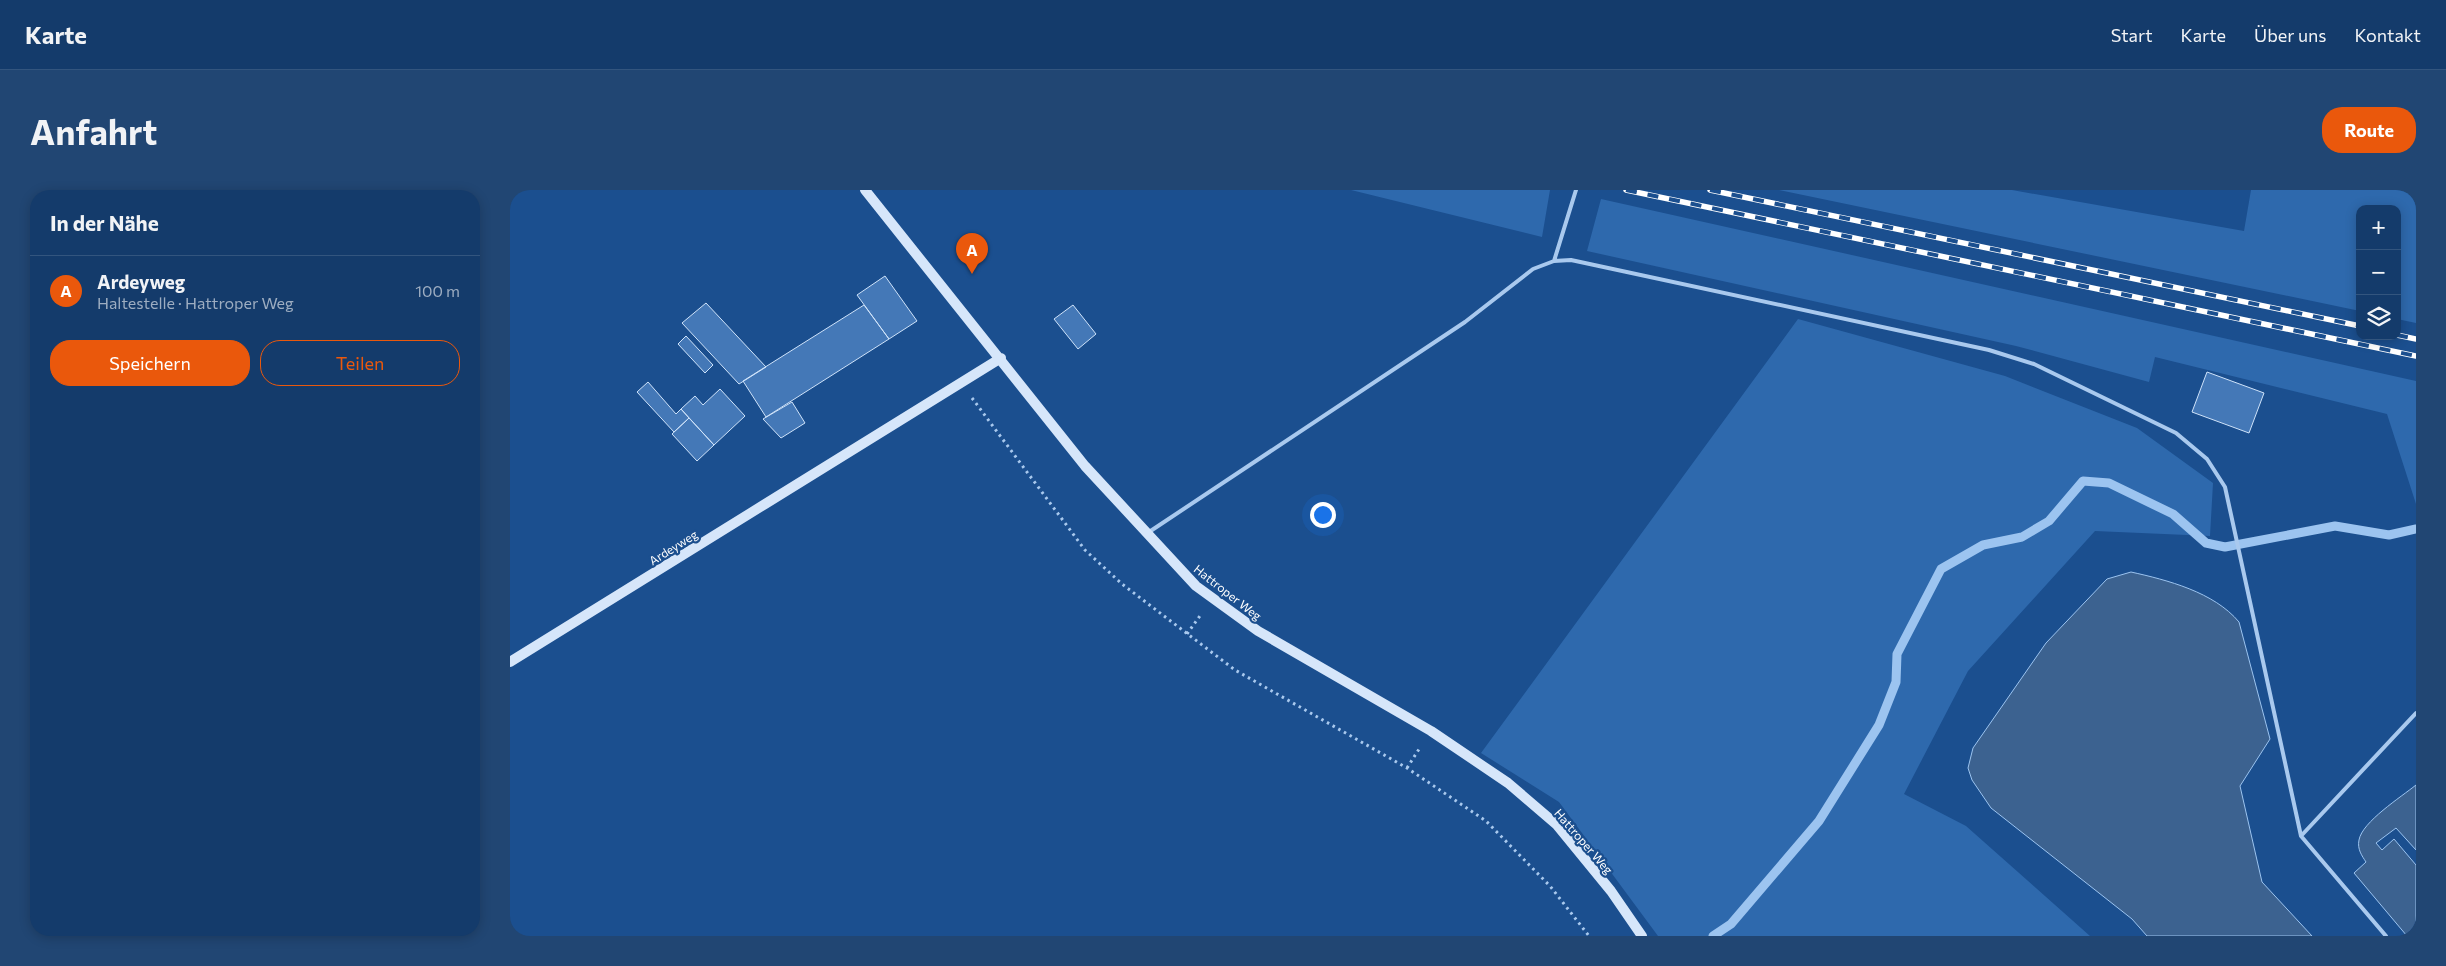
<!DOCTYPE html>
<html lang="de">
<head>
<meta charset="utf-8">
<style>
	body { margin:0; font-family:Commissioner,sans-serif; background:#214673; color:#f1f3f6 }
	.controls { position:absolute; right:15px; top:15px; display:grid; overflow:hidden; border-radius:10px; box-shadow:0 2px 12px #0003 }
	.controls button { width:45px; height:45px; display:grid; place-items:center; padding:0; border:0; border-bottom:1px solid #33557e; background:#143b6b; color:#f1f3f6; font:25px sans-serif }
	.you { position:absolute; left:812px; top:324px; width:18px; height:18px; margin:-12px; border:4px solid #fff; border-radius:50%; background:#1a73e8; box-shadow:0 0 0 8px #1a73e833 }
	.badge { display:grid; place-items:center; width:32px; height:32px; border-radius:50%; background:#ea580c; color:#fff; font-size:16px; font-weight:700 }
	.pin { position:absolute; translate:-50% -41px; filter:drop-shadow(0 1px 2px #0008) }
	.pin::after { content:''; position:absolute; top:26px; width:18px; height:15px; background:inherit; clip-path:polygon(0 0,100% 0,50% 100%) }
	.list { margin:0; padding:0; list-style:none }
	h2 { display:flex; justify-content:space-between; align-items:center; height:65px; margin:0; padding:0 20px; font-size:21px }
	h2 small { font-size:16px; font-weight:400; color:#9dadc1 }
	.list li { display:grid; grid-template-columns:32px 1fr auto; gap:15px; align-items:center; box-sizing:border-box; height:70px; padding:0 20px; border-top:1px solid #33557e }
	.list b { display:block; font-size:19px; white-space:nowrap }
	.list p { margin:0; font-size:16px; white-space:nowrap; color:#9dadc1 }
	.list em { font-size:16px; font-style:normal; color:#9dadc1 }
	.actions { display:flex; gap:10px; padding:15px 20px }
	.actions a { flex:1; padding:11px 0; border:1px solid #ea580c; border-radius:20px; text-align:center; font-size:18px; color:#ea580c }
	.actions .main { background:#ea580c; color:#fff }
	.icon { flex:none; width:28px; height:28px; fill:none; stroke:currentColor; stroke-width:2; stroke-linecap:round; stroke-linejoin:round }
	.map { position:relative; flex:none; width:1906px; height:746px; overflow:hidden; border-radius:20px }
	header { display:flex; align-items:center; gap:30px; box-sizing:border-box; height:70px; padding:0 25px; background:#143b6b; border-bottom:1px solid #33557e }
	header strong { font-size:24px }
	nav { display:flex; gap:28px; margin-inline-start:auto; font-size:18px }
	.intro { display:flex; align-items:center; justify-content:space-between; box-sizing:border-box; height:120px; padding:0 30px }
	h1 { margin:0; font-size:35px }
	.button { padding:12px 22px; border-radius:20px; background:#ea580c; color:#fff; font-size:18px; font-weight:700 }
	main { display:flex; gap:30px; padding:0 30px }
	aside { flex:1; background:#143b6b; border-radius:20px; box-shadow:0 2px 12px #0003 }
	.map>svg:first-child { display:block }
	.green { fill:#2e69ad }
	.water { fill:#3c6290; stroke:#9cc4f0 }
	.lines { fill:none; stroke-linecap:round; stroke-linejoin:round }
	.stream { stroke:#9cc4f0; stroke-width:9 }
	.building { fill:#4478b7; stroke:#cfe3fa }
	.path { stroke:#a9c9ee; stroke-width:3; stroke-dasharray:2.5 4; stroke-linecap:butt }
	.lane { stroke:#a9c9ee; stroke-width:4 }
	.secondary { stroke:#d6e6fa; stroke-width:10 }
	.rail-casing { stroke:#fff; stroke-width:5.5 }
	.rail { stroke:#1b4f8f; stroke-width:4; stroke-dasharray:11; stroke-linecap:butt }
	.labels { text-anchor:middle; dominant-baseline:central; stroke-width:4.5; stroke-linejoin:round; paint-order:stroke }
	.street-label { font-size:12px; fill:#fff; stroke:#1b4f8f }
</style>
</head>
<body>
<header>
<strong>Karte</strong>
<nav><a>Start</a><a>Karte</a><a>Über uns</a><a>Kontakt</a></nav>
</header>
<div class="intro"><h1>Anfahrt</h1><a class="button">Route</a></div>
<main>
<aside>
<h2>In der Nähe<small></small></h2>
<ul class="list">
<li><span class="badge">A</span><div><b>Ardeyweg</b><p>Haltestelle · Hattroper Weg</p></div><em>100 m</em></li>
</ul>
<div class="actions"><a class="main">Speichern</a><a>Teilen</a></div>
</aside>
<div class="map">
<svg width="1906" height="746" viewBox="0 0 1906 746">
	<rect width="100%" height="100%" fill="#1b4f8f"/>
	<!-- green -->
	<path class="green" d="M 841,0 L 1040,0 L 1032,47 Z
		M 1269,0 L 1502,0 L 1734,41 L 1741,0 L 1906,0 L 1906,133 L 1887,129 L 1887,19 L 1850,19 L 1850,121 Z
		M 1091,9 L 1906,191 L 1906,314 L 1877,224 L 1645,167 L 1639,192 L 1506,156 L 1077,61 Z
		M 1288,129 L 1495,186 L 1627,238 L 1703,293 L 1700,346 L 1585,341 L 1458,481 L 1394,604 L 1456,636 L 1580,746 L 1148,746 L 1049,612 L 971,563 Z"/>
	<!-- water -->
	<path class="water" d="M 1621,382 C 1657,390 1704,402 1729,432 L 1760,549 L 1730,596 L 1752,692 L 1802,746 L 1637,746 L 1622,729 L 1481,618 L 1462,590 L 1458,578 L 1463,558 L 1536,453 L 1597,389 Z
		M 1906,595 L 1906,660 L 1886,638 L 1866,653 L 1872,660 L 1884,649 L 1906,675 L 1906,746 L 1897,746 L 1844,683 L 1856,672 C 1852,666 1847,659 1849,650 C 1852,632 1891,607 1906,595 Z"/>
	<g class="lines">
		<!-- stream -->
		<path class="stream" d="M 1203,746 L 1221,734 L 1309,631 L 1369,535 L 1386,492 L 1387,464 L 1431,379 L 1473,355 L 1512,347 L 1539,331 L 1573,291 L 1599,293 L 1663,324 L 1696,353 L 1715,357 L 1825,336 L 1879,345 L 1906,339"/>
	</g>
	<!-- building -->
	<path class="building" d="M 375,86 L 407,131 L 379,149 L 347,105 Z
		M 196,113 L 256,177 L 229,194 L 172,133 Z
		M 354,115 L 379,149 L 256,227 L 233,191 Z
		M 563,115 L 586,144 L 568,159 L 544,129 Z
		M 176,146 L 203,175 L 195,183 L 168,154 Z
		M 1697,182 L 1754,203 L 1739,243 L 1682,222 Z
		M 138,192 L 166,224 L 171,219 L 179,228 L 164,242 L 127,202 Z
		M 210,199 L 235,226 L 204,255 L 171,219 L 185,206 L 193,215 Z
		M 282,212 L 295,233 L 271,248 L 253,229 Z
		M 179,228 L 204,255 L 187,271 L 162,244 Z"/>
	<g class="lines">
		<!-- path -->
		<path class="path" d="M 462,208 L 575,360 L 612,394 L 725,480 L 897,578 L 976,631 L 1040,696 L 1079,746
			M 677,444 L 692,423
			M 897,578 L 911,556"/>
		<!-- lane -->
		<path class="lane" d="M 1044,71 L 1066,0
			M 639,342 L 955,132 L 1023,79 L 1044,71 L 1061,70 L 1479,160 L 1524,174 L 1666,243 L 1697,269 L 1715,297 L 1791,646 L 1876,746
			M 1791,646 L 1906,523"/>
		<!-- secondary -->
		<path class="secondary" d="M 355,0 L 575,276 L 686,396 L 748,441 L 921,541 L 998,593 L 1047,635 L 1101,701 L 1132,746
			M 0,472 L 491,168"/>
		<defs>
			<path id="rail" d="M 1116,0 L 1906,166
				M 1200,0 L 1850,136
				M 1887,145 L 1906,149"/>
		</defs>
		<!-- rail casing -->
		<use href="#rail" class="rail-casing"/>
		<!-- rail -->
		<use href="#rail" class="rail"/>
	</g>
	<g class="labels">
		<!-- street labels -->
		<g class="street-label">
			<text transform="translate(163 357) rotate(-32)">Ardeyweg</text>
			<text transform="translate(718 402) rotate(38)">Hattroper Weg</text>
			<text transform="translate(1074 651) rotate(49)">Hattroper Weg</text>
		</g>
	</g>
</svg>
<div class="controls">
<button>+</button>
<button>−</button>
<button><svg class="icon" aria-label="layers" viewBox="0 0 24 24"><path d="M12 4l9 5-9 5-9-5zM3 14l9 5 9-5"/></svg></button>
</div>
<div class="you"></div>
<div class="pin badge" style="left:462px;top:84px">A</div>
</div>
</main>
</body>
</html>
